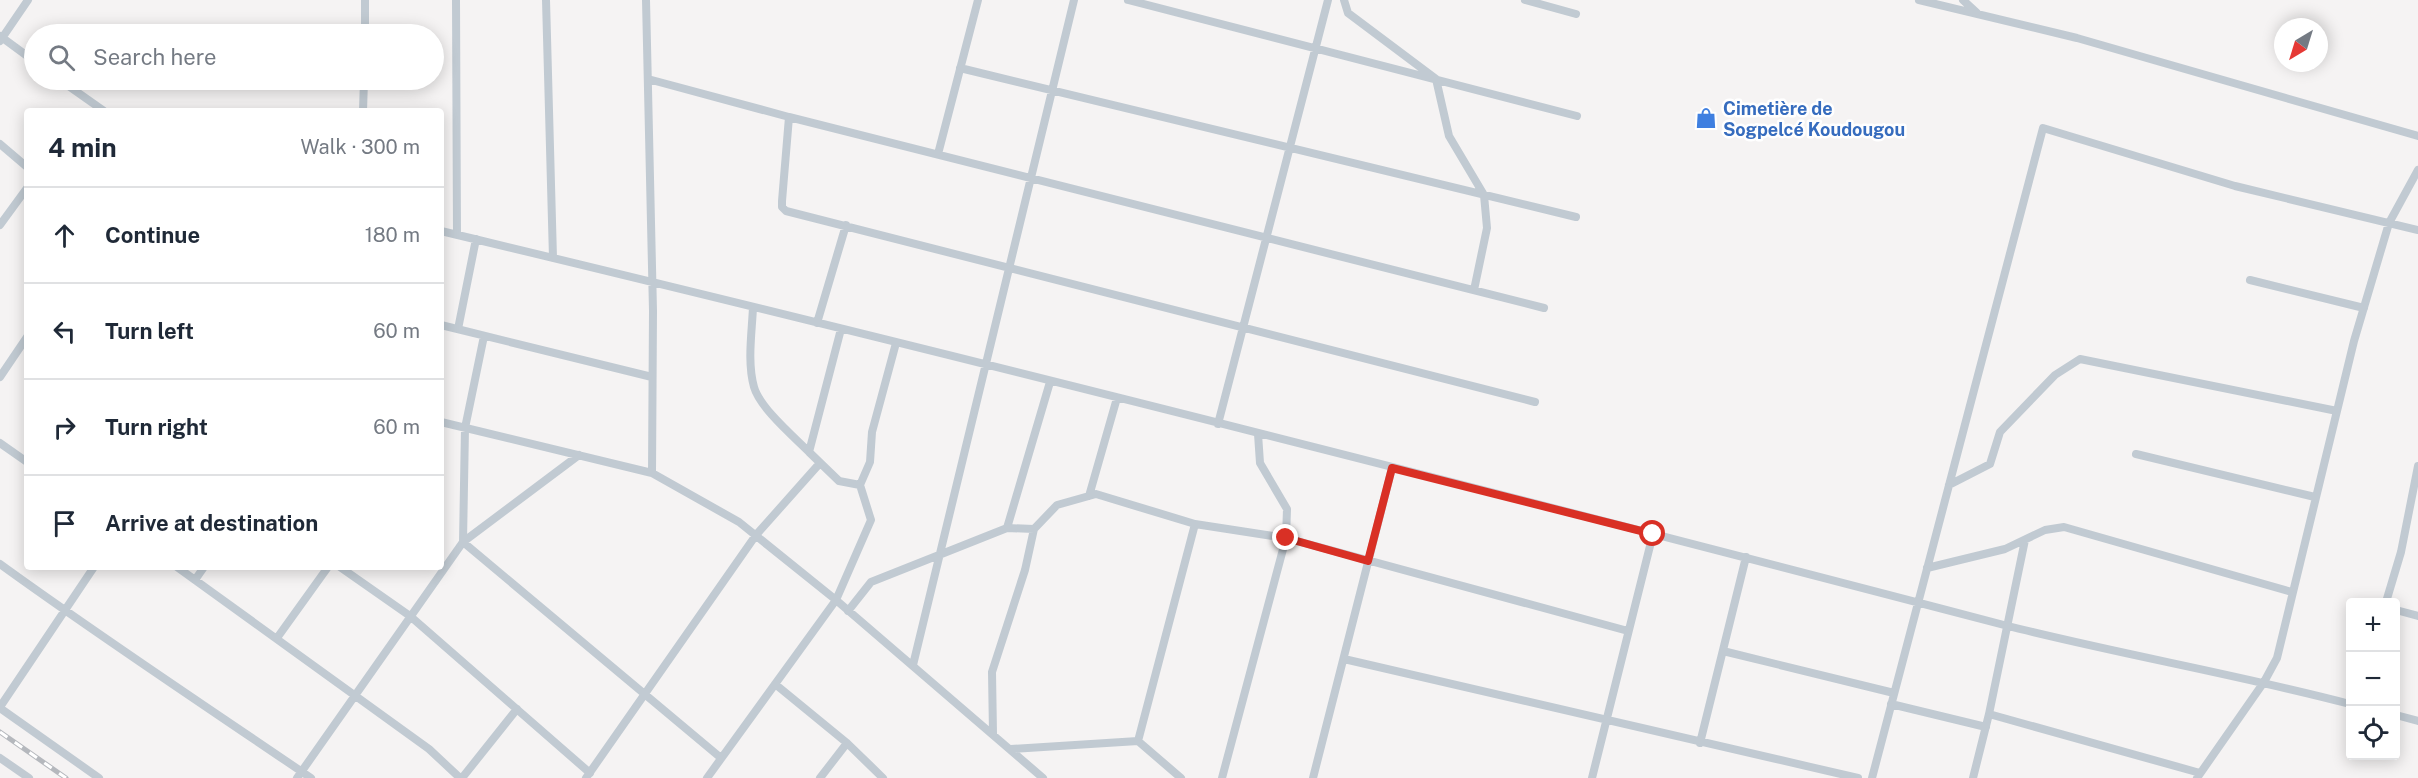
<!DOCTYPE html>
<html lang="en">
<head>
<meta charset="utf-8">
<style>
	body { margin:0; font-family:"Public Sans",sans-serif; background:#f6f6f7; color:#1f2937 }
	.controls { position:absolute; right:18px; bottom:18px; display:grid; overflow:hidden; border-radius:6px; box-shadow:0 3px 15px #0003 }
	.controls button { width:54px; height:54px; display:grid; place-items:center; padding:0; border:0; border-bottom:2px solid #e0e1e3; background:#fff; color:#1f2937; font:30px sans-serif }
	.compass { position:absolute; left:2274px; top:18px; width:54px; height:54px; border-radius:50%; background:#fff; box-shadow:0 3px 15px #0003; rotate:218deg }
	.stop { position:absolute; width:18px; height:18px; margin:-14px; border:4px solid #d93025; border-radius:50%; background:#fff }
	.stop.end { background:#d93025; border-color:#fff; box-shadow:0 2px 6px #0008 }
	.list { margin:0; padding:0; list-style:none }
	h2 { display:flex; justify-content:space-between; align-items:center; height:78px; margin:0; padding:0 24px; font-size:26px }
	h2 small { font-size:20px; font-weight:400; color:#747a83 }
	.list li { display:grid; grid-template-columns:39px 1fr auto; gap:18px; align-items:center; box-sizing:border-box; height:96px; padding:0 24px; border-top:2px solid #e0e1e3 }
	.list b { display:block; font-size:22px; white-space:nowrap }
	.list em { font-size:20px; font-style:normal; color:#747a83 }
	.icon { flex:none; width:33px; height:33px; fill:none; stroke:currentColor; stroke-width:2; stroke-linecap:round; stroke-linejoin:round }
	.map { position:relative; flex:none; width:2418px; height:778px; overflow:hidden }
	.search { position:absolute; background:#fff; box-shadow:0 3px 15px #0003; left:24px; top:24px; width:420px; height:66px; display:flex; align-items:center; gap:15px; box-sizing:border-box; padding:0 21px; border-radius:33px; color:#747a83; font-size:22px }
	.panel { position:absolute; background:#fff; box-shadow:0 3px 15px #0003; left:24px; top:108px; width:420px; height:462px; border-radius:6px }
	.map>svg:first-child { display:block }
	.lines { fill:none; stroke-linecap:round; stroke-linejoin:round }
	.minor { stroke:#c1cad2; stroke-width:8 }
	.rail-casing { stroke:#b5b8bd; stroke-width:5 }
	.rail { stroke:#fff; stroke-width:3; stroke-dasharray:9; stroke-linecap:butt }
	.route { stroke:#d93025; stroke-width:8 }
	.labels { text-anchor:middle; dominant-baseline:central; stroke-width:5; stroke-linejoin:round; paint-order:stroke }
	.shop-label { font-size:18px; font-weight:bold; fill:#366cbe; stroke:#fff; text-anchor:start }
</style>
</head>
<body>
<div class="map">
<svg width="2418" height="778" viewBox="0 0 2418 778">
	<rect width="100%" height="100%" fill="#f5f3f3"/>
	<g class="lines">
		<!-- minor -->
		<path class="minor" d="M 456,0 L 457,235
			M 546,0 L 553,258
			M 646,0 L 653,311 L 652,473 L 739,522 L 836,600 L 1043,778
			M 1128,0 L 1577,116
			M 1344,0 L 1348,13 L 1436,79 L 1449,136 L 1484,195 L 1487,228 L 1474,290
			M 1525,0 L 1576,14
			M 1919,0 L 2077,38 L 2418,136
			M 1963,0 L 1977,13
			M 365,34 L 365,0
			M 0,36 L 34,61
			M 0,41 L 28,0
			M 960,68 L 1576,217
			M 648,79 L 789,117 L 782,201 L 782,207 L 786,211 L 1535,402
			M 60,80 L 104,111
			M 363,111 L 364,80
			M 789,117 L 1544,308
			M 0,144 L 27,167
			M 938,154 L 978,0
			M 0,225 L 27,188
			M 441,231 C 963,356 1484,489 2004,625 C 2118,654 2236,674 2350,704
			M 2250,280 L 2364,308
			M 753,307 C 752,332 747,362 754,387 C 760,408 793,436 809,452
			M 817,323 L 846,225
			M 441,325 L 652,377
			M 458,329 L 476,239
			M 841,329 L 809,452 L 839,481 L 860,485
			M 484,336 L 465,428 L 463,542 L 721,758
			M 0,377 L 27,337
			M 441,422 L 652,473
			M 1218,424 L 1328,0
			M 0,443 L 27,462
			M 2136,454 L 2315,497
			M 1949,485 L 1990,464 L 2000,432 L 2055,375 L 2080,359 L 2337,411
			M 1089,496 L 1117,398
			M 1007,528 L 1050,382
			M 0,564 C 102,638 207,707 311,778
			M 177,567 L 429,749 L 460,778
			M 340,567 L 410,616 L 590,773
			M 1927,568 L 2005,549 L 2045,530 L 2064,527 L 2292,592
			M 195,580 L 204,567
			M 2386,602 L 2401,552 L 2418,466
			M 2396,610 L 2418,616
			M 848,611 L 871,582 L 1007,528 L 1034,529
			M 277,638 L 328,567
			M 1723,651 L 1894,693
			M 1344,659 L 1858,778
			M 913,665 L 1074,0
			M 775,684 L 847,743 L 883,778
			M 1891,704 L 1986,727
			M 0,707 L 94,567
			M 0,708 L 99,778
			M 1989,714 L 2200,773
			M 2396,715 L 2418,721
			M 993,734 L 992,672 L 1025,570 L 1034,529 L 1057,505 L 1096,494 L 1195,524 L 1286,538 L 1628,631
			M 1700,743 L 1746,557
			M 1011,749 L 1138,741
			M 0,758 L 29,778
			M 297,778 L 463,542 L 579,455
			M 462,778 L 517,709
			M 586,778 L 756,535 L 820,463
			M 707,778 L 836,600 L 871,520 L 860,485 L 870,462 L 872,432 L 896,343
			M 820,778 L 847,743
			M 1181,778 L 1138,741 L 1195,524
			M 1222,778 L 1286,538 L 1287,509 L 1260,463 L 1258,434
			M 1313,778 L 1392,468
			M 1592,778 L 1653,534
			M 1872,778 L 2043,128 L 2235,186 L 2418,230
			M 1973,778 L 1989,714 L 2025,540
			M 2197,778 L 2264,682 L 2277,658 L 2354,341 L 2389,223 L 2418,170"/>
		<defs>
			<path id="rail" d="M 0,732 L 66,778"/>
		</defs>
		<!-- rail casing -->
		<use href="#rail" class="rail-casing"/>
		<!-- rail -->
		<use href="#rail" class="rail"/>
	</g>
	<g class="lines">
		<!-- route -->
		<path class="route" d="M 1286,538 L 1368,561 L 1392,468 L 1653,534"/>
	</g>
	<!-- icons -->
	<defs>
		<symbol id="shop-bare" viewBox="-9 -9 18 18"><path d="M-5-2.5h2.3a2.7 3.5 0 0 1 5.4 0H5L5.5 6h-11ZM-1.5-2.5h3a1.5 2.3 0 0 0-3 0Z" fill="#3f7fe0" stroke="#fff" stroke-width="2.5" paint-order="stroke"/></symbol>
	</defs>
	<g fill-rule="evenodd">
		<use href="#shop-bare" x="1691" y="103" width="30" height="30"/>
	</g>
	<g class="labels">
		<!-- shop labels -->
		<g class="shop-label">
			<text x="1723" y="108">Cimetière de<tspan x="1723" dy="21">Sogpelcé Koudougou</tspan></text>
		</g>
	</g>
</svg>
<div class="controls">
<button>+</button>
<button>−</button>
<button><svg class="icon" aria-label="locate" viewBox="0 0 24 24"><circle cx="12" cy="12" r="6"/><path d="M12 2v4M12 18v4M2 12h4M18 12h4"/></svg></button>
</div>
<svg class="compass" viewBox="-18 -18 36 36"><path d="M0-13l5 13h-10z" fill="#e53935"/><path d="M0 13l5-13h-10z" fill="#747a83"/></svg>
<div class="stop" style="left:1653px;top:534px"></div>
<div class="stop end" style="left:1286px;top:538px"></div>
<div class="search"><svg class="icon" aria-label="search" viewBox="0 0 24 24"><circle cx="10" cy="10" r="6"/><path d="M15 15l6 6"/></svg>Search here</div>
<section class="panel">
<h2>4 min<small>Walk · 300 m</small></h2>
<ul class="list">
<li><svg class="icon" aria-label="ahead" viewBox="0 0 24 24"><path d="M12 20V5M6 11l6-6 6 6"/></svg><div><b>Continue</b></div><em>180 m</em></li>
<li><svg class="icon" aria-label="left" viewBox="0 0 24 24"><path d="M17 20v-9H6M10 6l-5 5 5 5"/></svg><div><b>Turn left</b></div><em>60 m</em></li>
<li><svg class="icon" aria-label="right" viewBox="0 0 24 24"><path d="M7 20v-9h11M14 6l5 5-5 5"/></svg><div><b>Turn right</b></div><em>60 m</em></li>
<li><svg class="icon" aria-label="arrive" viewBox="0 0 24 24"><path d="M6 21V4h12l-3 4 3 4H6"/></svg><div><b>Arrive at destination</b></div></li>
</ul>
</section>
</div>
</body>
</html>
